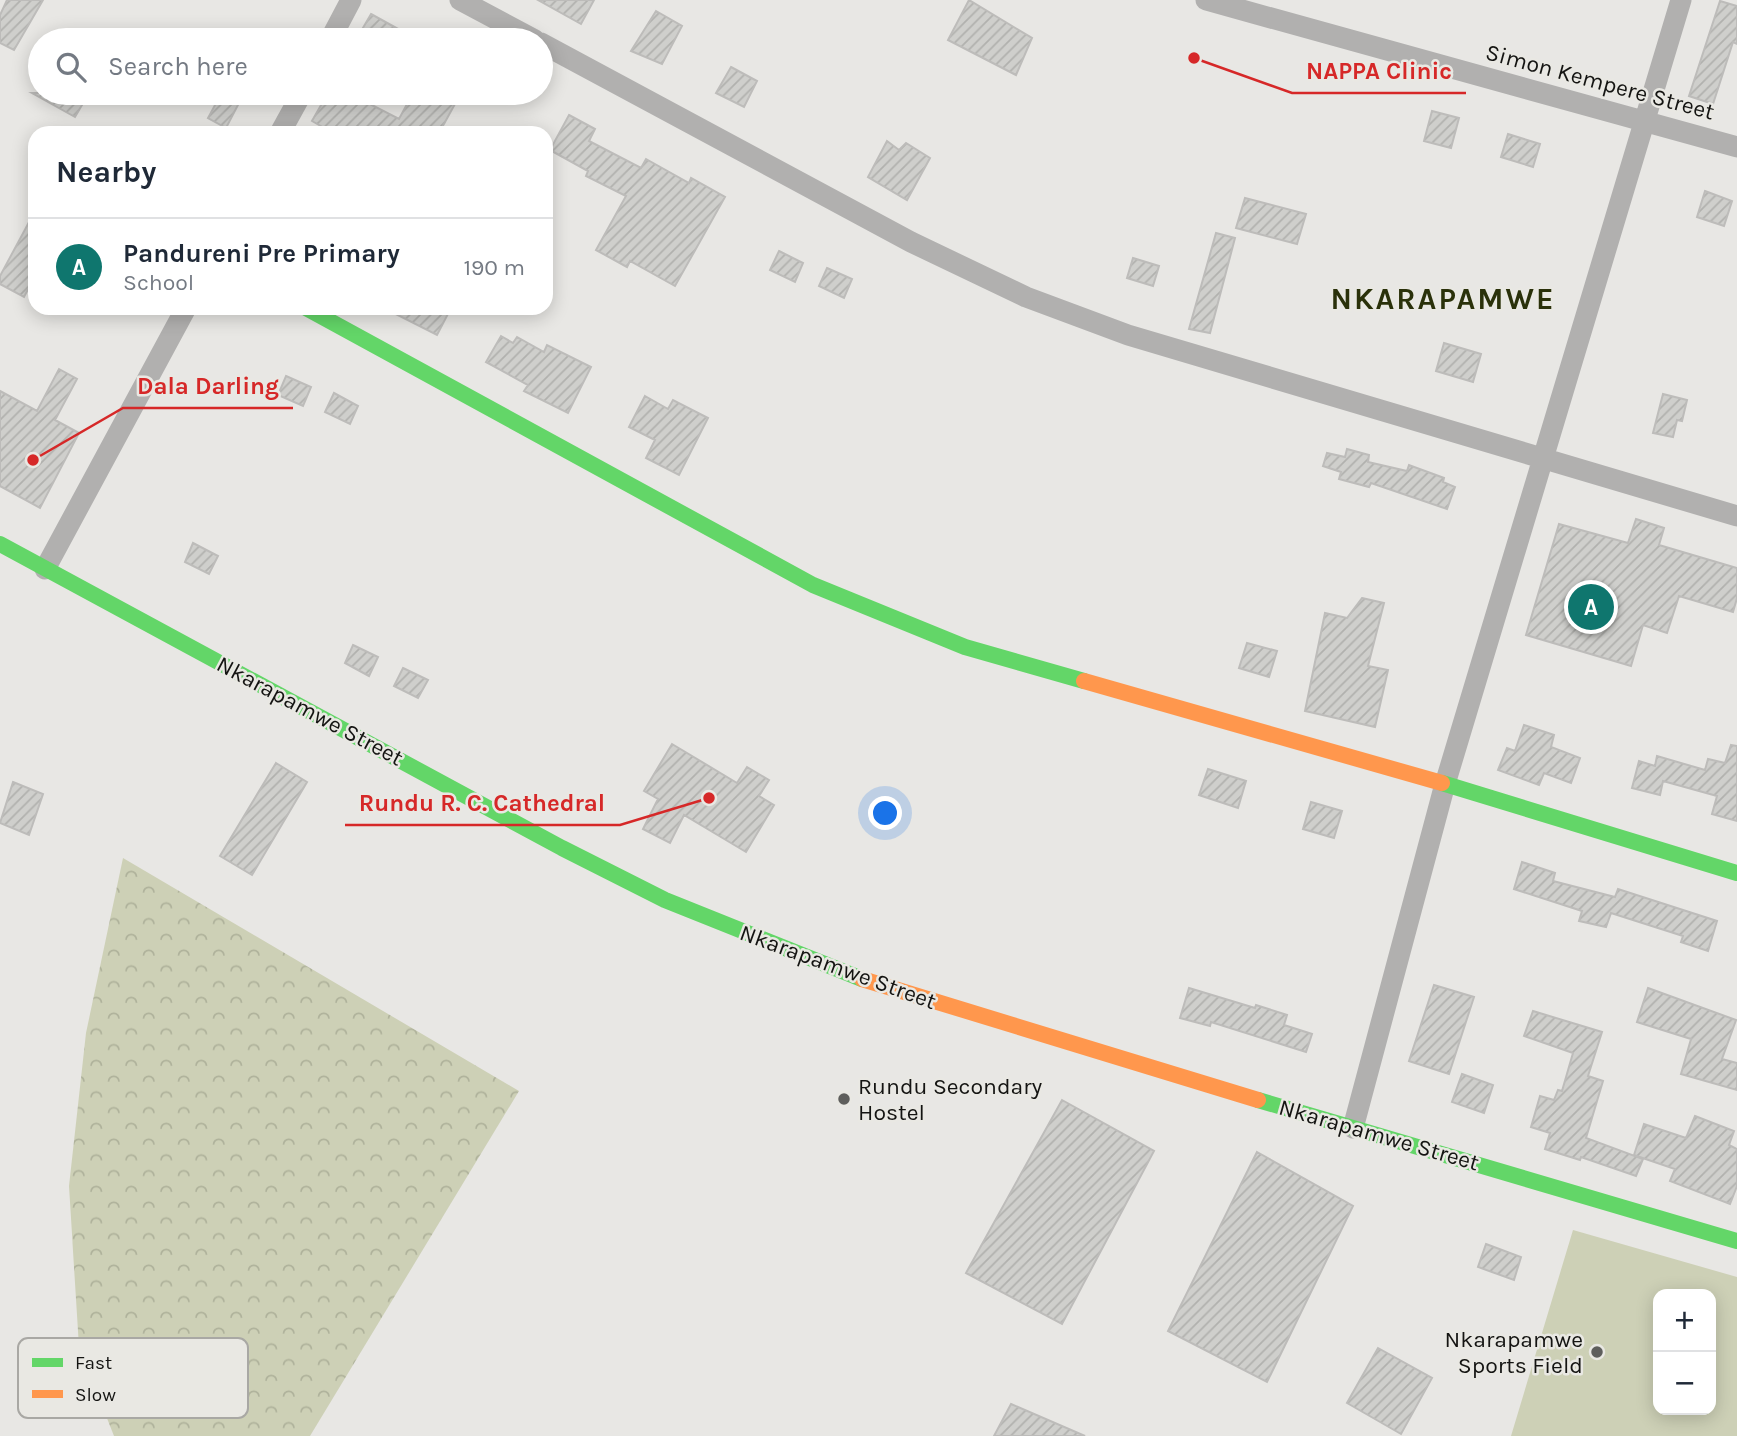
<!DOCTYPE html>
<html lang="en">
<head>
<meta charset="utf-8">
<style>
	body { margin:0; font-family:Karla,sans-serif; background:#f6f6f7; color:#1f2937 }
	.controls { position:absolute; right:21px; bottom:21px; display:grid; overflow:hidden; border-radius:14px; box-shadow:0 4px 18px #0003 }
	.controls button { width:63px; height:63px; display:grid; place-items:center; padding:0; border:0; border-bottom:2px solid #e0e1e3; background:#fff; color:#1f2937; font:35px sans-serif }
	.you { position:absolute; left:886px; top:814px; width:24px; height:24px; margin:-18px; border:5px solid #fff; border-radius:50%; background:#1a73e8; box-shadow:0 0 0 10px #1a73e833 }
	.badge { display:grid; place-items:center; width:46px; height:46px; border-radius:50%; background:#0f766e; color:#fff; font-size:23px; font-weight:700 }
	.pin { position:absolute; translate:-50% -50%; border:4px solid #fff; box-shadow:0 2px 7px #0006 }
	.list { margin:0; padding:0; list-style:none }
	h2 { display:flex; justify-content:space-between; align-items:center; height:91px; margin:0; padding:0 28px; font-size:30px }
	h2 small { font-size:23px; font-weight:400; color:#747a83 }
	.list li { display:grid; grid-template-columns:46px 1fr auto; gap:21px; align-items:center; box-sizing:border-box; height:98px; padding:0 28px; border-top:2px solid #e0e1e3 }
	.list b { display:block; font-size:26px; white-space:nowrap }
	.list p { margin:0; font-size:23px; white-space:nowrap; color:#747a83 }
	.list em { font-size:23px; font-style:normal; color:#747a83 }
	.icon { flex:none; width:38px; height:38px; fill:none; stroke:currentColor; stroke-width:2; stroke-linecap:round; stroke-linejoin:round }
	.map { position:relative; flex:none; width:1737px; height:1436px; overflow:hidden }
	.search { position:absolute; background:#fff; box-shadow:0 4px 18px #0003; left:28px; top:28px; width:525px; height:77px; display:flex; align-items:center; gap:18px; box-sizing:border-box; padding:0 24px; border-radius:38px; color:#747a83; font-size:26px }
	.panel { position:absolute; background:#fff; box-shadow:0 4px 18px #0003; left:28px; top:126px; width:525px; height:189px; border-radius:21px }
	.map>svg:first-child { display:block }
	.green { fill:#cdd0b6; fill-rule:evenodd }
	.forest { fill:url(#forest-crowns) }
	.building { fill:url(#building-hatch); stroke:#bdbcba; stroke-width:2 }
	.lines { fill:none; stroke-linecap:round; stroke-linejoin:round }
	.street { stroke:#b1b0af; stroke-width:21 }
	.fast { stroke:#63d668; stroke-width:16 }
	.slow { stroke:#ff974d; stroke-width:16 }
	.poi-dot { fill:#5e5e5c; stroke:#e9e8e3; stroke-width:2.5 }
	.labels { text-anchor:middle; dominant-baseline:central; stroke-width:5; stroke-linejoin:round; paint-order:stroke }
	.street-label { font-size:23px; fill:#141412; stroke:#e9e8e3 }
	.poi-label { font-size:23px; fill:#141412; stroke:#e9e8e3; text-anchor:start }
	.district-label { font-size:30px; font-weight:bold; letter-spacing:2px; fill:#2a310a; stroke:#e9e8e3 }
	.key { fill:#e9e8e3; stroke:#a9a8a4; stroke-width:2 }
	.key-label { font-size:19px; fill:#141412 }
	.leader { fill:none; stroke:#d62828; stroke-width:2.5 }
	.callout-dot { fill:#d62828; stroke:#e9e8e3; stroke-width:2.5 }
	.callout-label { font-size:24px; text-anchor:middle; font-weight:bold; fill:#d62828; stroke:#e9e8e3; stroke-width:5; stroke-linejoin:round; paint-order:stroke }
</style>
</head>
<body>
<div class="map">
<svg width="1737" height="1436" viewBox="0 0 1737 1436">
	<defs>
		<pattern id="forest-crowns" width="20" height="18" patternUnits="userSpaceOnUse" patternTransform="scale(1.75)"><rect width="20" height="18" fill="#cdd0b6"/><path d="M2 6a3 3 0 1 1 6 0M12 15a3 3 0 1 1 6 0" fill="none" stroke="#afb29b"/></pattern>
		<pattern id="building-hatch" width="6" height="6" patternUnits="userSpaceOnUse" patternTransform="scale(1.75)"><rect width="6" height="6" fill="#cfcfcc"/><path d="M-1 1l2-2M0 6l6-6M5 7l2-2" fill="none" stroke="#b1b1ae"/></pattern>
	</defs>
	<rect width="100%" height="100%" fill="#e8e7e4"/>
	<!-- green -->
	<path class="green" d="M 1573,1230 L 1737,1277 L 1737,1436 L 1511,1436 ZM 1658,1294 L 1711,1294 L 1711,1410 L 1658,1410 Z"/>
	<!-- forest -->
	<path class="forest" d="M 123,858 L 519,1091 L 310,1436 L 114,1436 L 79,1347 L 69,1186 L 86,1033 Z"/>
	<!-- building -->
	<path class="building" d="M 7,0 L 43,0 L 14,50 L 0,43 L 0,15 Z
		M 538,0 L 594,0 L 581,24 Z
		M 969,0 L 1032,38 L 1016,75 L 948,40 Z
		M 1720,1 L 1737,6 L 1737,44 L 1733,42 L 1713,104 L 1689,96 Z
		M 656,11 L 682,26 L 662,64 L 631,51 Z
		M 371,14 L 418,40 L 356,40 Z
		M 731,67 L 757,81 L 744,107 L 716,93 Z
		M 32,93 L 89,93 L 75,117 Z
		M 328,93 L 366,93 L 362,100 L 399,119 L 413,93 L 461,93 L 439,133 L 333,133 L 312,121 Z
		M 221,94 L 239,103 L 226,128 L 208,118 Z
		M 1432,111 L 1459,118 L 1451,148 L 1424,141 Z
		M 569,115 L 595,129 L 589,141 L 641,168 L 646,159 L 689,183 L 691,178 L 725,197 L 675,286 L 630,261 L 627,267 L 596,250 L 626,196 L 586,176 L 588,171 L 550,150 Z
		M 1508,134 L 1540,144 L 1533,167 L 1501,157 Z
		M 887,141 L 899,150 L 906,143 L 930,158 L 907,200 L 868,177 Z
		M 1705,191 L 1732,201 L 1724,226 L 1697,217 Z
		M 1245,198 L 1306,214 L 1297,244 L 1236,228 Z
		M 35,211 L 35,276 L 24,297 L 0,284 L 0,276 Z
		M 1216,233 L 1235,238 L 1210,333 L 1189,329 Z
		M 779,251 L 803,263 L 795,282 L 770,270 Z
		M 1133,258 L 1159,266 L 1153,286 L 1127,278 Z
		M 827,268 L 852,279 L 844,298 L 819,286 Z
		M 384,308 L 451,308 L 437,335 Z
		M 501,336 L 513,343 L 517,337 L 544,352 L 547,345 L 591,367 L 568,413 L 524,391 L 528,385 L 486,362 Z
		M 1444,343 L 1481,354 L 1473,382 L 1436,371 Z
		M 59,369 L 77,379 L 55,420 L 79,433 L 40,508 L 0,486 L 0,391 L 37,411 Z
		M 286,376 L 311,387 L 303,406 L 278,395 Z
		M 334,393 L 358,406 L 350,424 L 325,412 Z
		M 1663,394 L 1687,400 L 1682,421 L 1677,420 L 1673,437 L 1653,433 Z
		M 645,396 L 668,409 L 673,400 L 708,418 L 679,475 L 646,458 L 655,440 L 629,427 Z
		M 1347,449 L 1369,455 L 1368,462 L 1407,471 L 1409,465 L 1444,478 L 1443,482 L 1455,487 L 1447,509 L 1371,483 L 1369,487 L 1339,479 L 1341,472 L 1323,466 L 1327,453 L 1345,457 Z
		M 1636,519 L 1664,528 L 1659,545 L 1737,568 L 1737,598 L 1733,612 L 1679,596 L 1667,633 L 1643,625 L 1631,666 L 1526,635 L 1559,524 L 1628,543 Z
		M 193,543 L 218,556 L 209,574 L 185,562 Z
		M 1362,598 L 1384,603 L 1368,666 L 1388,670 L 1375,727 L 1305,711 L 1325,613 L 1347,618 Z
		M 1247,643 L 1277,651 L 1269,677 L 1239,668 Z
		M 353,645 L 378,657 L 369,676 L 345,663 Z
		M 403,668 L 428,680 L 418,698 L 394,686 Z
		M 1524,725 L 1554,735 L 1551,747 L 1580,758 L 1571,783 L 1544,773 L 1539,785 L 1498,770 L 1507,748 L 1515,751 Z
		M 672,744 L 737,783 L 747,767 L 769,780 L 759,796 L 774,805 L 746,852 L 684,815 L 670,843 L 643,829 L 658,799 L 644,791 Z
		M 1731,745 L 1737,746 L 1737,821 L 1712,814 L 1717,796 L 1663,781 L 1660,795 L 1632,788 L 1639,761 L 1655,766 L 1657,756 L 1705,770 L 1708,759 L 1725,763 Z
		M 276,763 L 307,782 L 252,875 L 220,856 Z
		M 1208,769 L 1246,781 L 1238,808 L 1199,795 Z
		M 13,782 L 43,794 L 29,835 L 0,823 Z
		M 1311,802 L 1342,811 L 1334,838 L 1303,829 Z
		M 1522,862 L 1555,873 L 1553,881 L 1615,897 L 1618,889 L 1717,921 L 1708,951 L 1681,942 L 1683,936 L 1611,913 L 1606,927 L 1579,921 L 1582,911 L 1514,889 Z
		M 1434,985 L 1474,997 L 1449,1074 L 1409,1061 Z
		M 1189,988 L 1255,1008 L 1256,1005 L 1287,1015 L 1284,1025 L 1312,1034 L 1306,1052 L 1211,1022 L 1210,1026 L 1180,1018 Z
		M 1648,988 L 1736,1020 L 1722,1059 L 1737,1063 L 1737,1090 L 1681,1074 L 1691,1039 L 1637,1022 Z
		M 1533,1011 L 1602,1032 L 1588,1076 L 1603,1081 L 1586,1138 L 1643,1159 L 1636,1176 L 1581,1157 L 1580,1160 L 1545,1149 L 1550,1133 L 1531,1127 L 1540,1096 L 1554,1100 L 1558,1090 L 1562,1091 L 1573,1053 L 1524,1036 Z
		M 1462,1074 L 1493,1085 L 1484,1113 L 1452,1102 Z
		M 1062,1100 L 1154,1151 L 1062,1324 L 966,1273 Z
		M 1695,1116 L 1734,1131 L 1729,1145 L 1737,1149 L 1737,1186 L 1730,1204 L 1670,1181 L 1675,1169 L 1634,1155 L 1644,1124 L 1686,1138 Z
		M 1257,1152 L 1353,1206 L 1267,1382 L 1168,1331 Z
		M 1486,1244 L 1521,1257 L 1514,1280 L 1478,1267 Z
		M 1378,1348 L 1432,1378 L 1401,1434 L 1347,1403 Z
		M 1011,1404 L 1085,1436 L 994,1436 Z"/>
	<g class="lines">
		<!-- street -->
		<path class="street" d="M 460,0 L 535,40
			M 1206,0 L 1737,147
			M 330,40 L 351,0
			M 541,43 L 911,242 L 1026,297 L 1128,335 L 1737,516
			M 280,133 L 302,93
			M 45,569 L 186,308
			M 1353,1128 L 1445,784 L 1681,0"/>
		<!-- fast -->
		<path class="fast" d="M 306,308 L 813,585 L 965,647 L 1084,681
			M 0,544 L 562,848 L 665,900 L 862,979
			M 1442,783 L 1737,873
			M 1258,1100 L 1737,1241"/>
		<!-- slow -->
		<path class="slow" d="M 1084,681 L 1442,783
			M 862,979 L 1258,1100"/>
	</g>
	<!-- markers -->
	<g class="poi-dot">
		<circle cx="844" cy="1099" r="7"/>
		<circle cx="1597" cy="1352" r="7"/>
	</g>
	<g class="labels">
		<!-- street labels -->
		<g class="street-label">
			<text transform="translate(1600 82) rotate(15)">Simon Kempere Street</text>
			<text transform="translate(310 711) rotate(28)">Nkarapamwe Street</text>
			<text transform="translate(838 967) rotate(20)">Nkarapamwe Street</text>
			<text transform="translate(1379 1135) rotate(16)">Nkarapamwe Street</text>
		</g>
		<!-- poi labels -->
		<g class="poi-label">
			<text x="858" y="1086">Rundu Secondary<tspan x="858" dy="26">Hostel</tspan></text>
			<text x="1583" y="1339" text-anchor="end">Nkarapamwe<tspan x="1583" dy="26">Sports Field</tspan></text>
		</g>
		<!-- district labels -->
		<g class="district-label">
			<text x="1443" y="299">NKARAPAMWE</text>
		</g>
	</g>
	<!-- legend -->
	<rect x="18" y="1338" width="230" height="80" rx="10" class="key"/>
	<rect x="32" y="1358" width="31" height="9" fill="#63d668"/>
	<rect x="32" y="1390" width="31" height="8" fill="#ff974d"/>
	<g class="key-label">
		<text x="75" y="1369">Fast</text>
		<text x="75" y="1401">Slow</text>
	</g>
	<!-- callouts -->
	<path class="leader" d="M1194 58L1292 93H1466M33 460L123 408H293M709 798L620 825H345"/>
	<g class="callout-dot">
		<circle cx="1194" cy="58" r="7"/>
		<circle cx="33" cy="460" r="7"/>
		<circle cx="709" cy="798" r="7"/>
	</g>
	<g class="callout-label">
		<text x="1379" y="79">NAPPA Clinic</text>
		<text x="208" y="394">Dala Darling</text>
		<text x="482" y="811">Rundu R. C. Cathedral</text>
	</g>
</svg>
<div class="controls">
<button>+</button>
<button>−</button>
</div>
<div class="you"></div>
<div class="pin badge" style="left:1591px;top:607px">A</div>
<div class="search"><svg class="icon" aria-label="search" viewBox="0 0 24 24"><circle cx="10" cy="10" r="6"/><path d="M15 15l6 6"/></svg>Search here</div>
<section class="panel">
<h2>Nearby<small></small></h2>
<ul class="list">
<li><span class="badge">A</span><div><b>Pandureni Pre Primary</b><p>School</p></div><em>190 m</em></li>
</ul>
</section>
</div>
</body>
</html>
